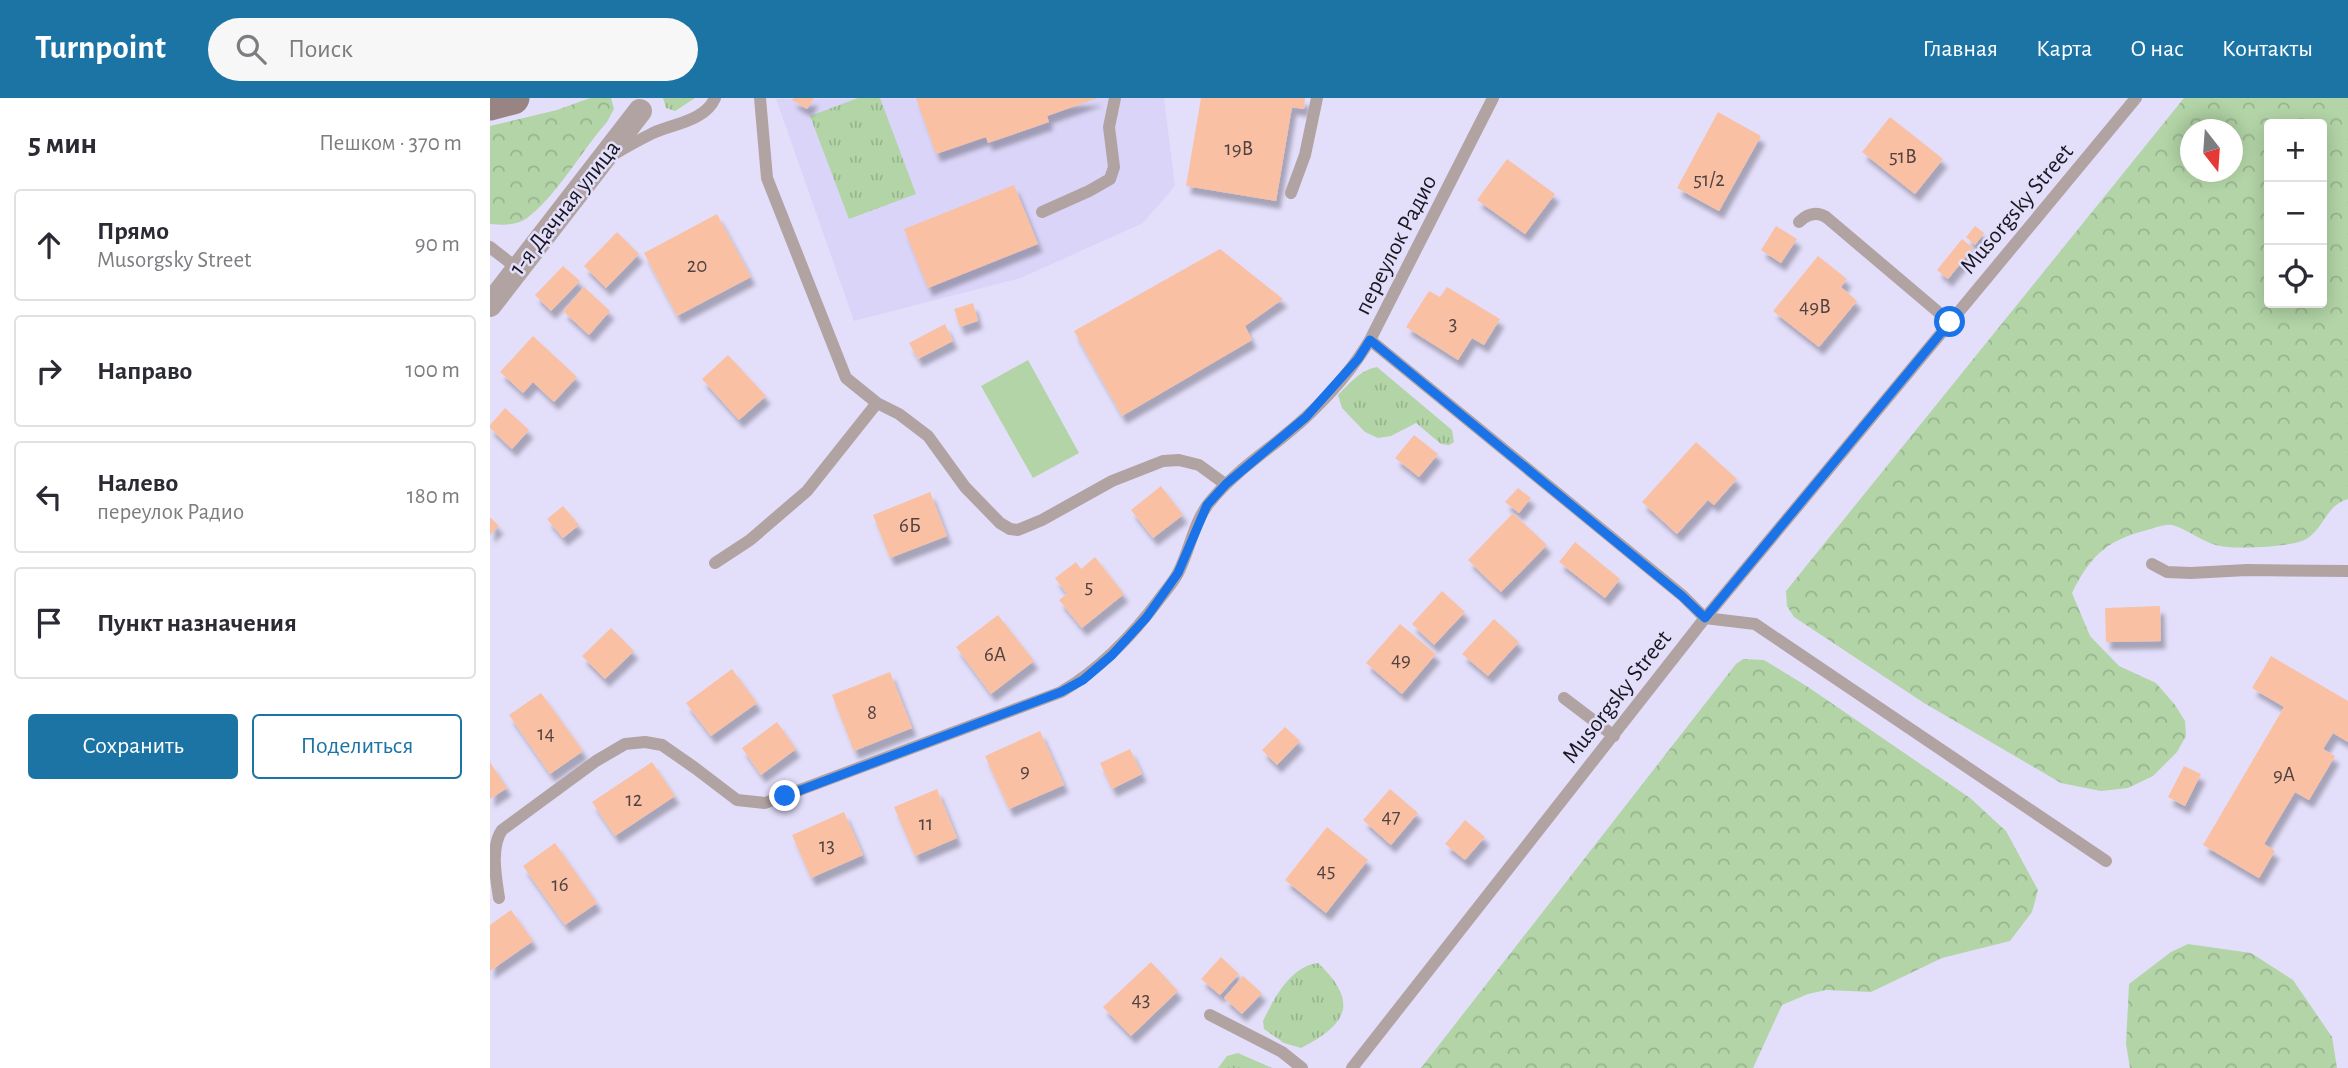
<!DOCTYPE html>
<html lang="ru">
<head>
<meta charset="utf-8">
<style>
	body { margin:0; font-family:"Alegreya Sans",sans-serif; background:#f7f7f7; color:#2b2b33 }
	.controls { position:absolute; right:21px; top:21px; display:grid; overflow:hidden; border-radius:7px; box-shadow:0 4px 18px #0003 }
	.controls button { width:63px; height:63px; display:grid; place-items:center; padding:0; border:0; border-bottom:2px solid #e1e1e2; background:#fff; color:#2b2b33; font:35px sans-serif }
	.compass { position:absolute; left:1690px; top:21px; width:63px; height:63px; border-radius:50%; background:#fff; box-shadow:0 4px 18px #0003; rotate:163deg }
	.stop { position:absolute; width:21px; height:21px; margin:-16px; border:5px solid #1a73e8; border-radius:50%; background:#fff }
	.stop.end { background:#1a73e8; border-color:#fff; box-shadow:0 2px 7px #0008 }
	.list { margin:0; padding:0; list-style:none }
	h2 { display:flex; justify-content:space-between; align-items:center; height:91px; margin:0; padding:0 28px; font-size:30px }
	h2 small { font-size:23px; font-weight:400; color:#7c7c81 }
	.list li { display:grid; grid-template-columns:46px 1fr auto; gap:21px; align-items:center; box-sizing:border-box; height:112px; margin:0 14px 14px; padding:0 14px; border:2px solid #e1e1e2; border-radius:7px }
	.list b { display:block; font-size:26px; white-space:nowrap }
	.list p { margin:0; font-size:23px; white-space:nowrap; color:#7c7c81 }
	.list em { font-size:23px; font-style:normal; color:#7c7c81 }
	.actions { display:flex; gap:14px; padding:21px 28px }
	.actions a { flex:1; padding:16px 0; border:2px solid #1c74a4; border-radius:7px; text-align:center; font-size:24px; color:#1c74a4 }
	.actions .main { background:#1c74a4; color:#fff }
	.icon { flex:none; width:38px; height:38px; fill:none; stroke:currentColor; stroke-width:2; stroke-linecap:round; stroke-linejoin:round }
	.map { position:relative; flex:none; width:1858px; height:970px; overflow:hidden }
	header { display:flex; align-items:center; gap:42px; box-sizing:border-box; height:98px; padding:0 35px; background:#1c74a4; color:#fff }
	header strong { font-size:33px }
	nav { display:flex; gap:38px; margin-inline-start:auto; font-size:24px }
	.search { width:490px; height:63px; background:#f7f7f7; display:flex; align-items:center; gap:18px; box-sizing:border-box; padding:0 24px; border-radius:38px; color:#7c7c81; font-size:26px }
	main { display:flex }
	aside { flex:1; background:#fff }
	.map>svg:first-child { display:block }
	.built { fill:#dad5f8 }
	.grass { fill:url(#grass-tufts) }
	.forest { fill:url(#forest-crowns); fill-rule:evenodd }
	.garden { fill:#b2d4a6 }
	.building { fill:#fac0a3; filter:url(#shadow) }
	.lines { fill:none; stroke-linecap:round; stroke-linejoin:round }
	.service { stroke:#b2a3a3; stroke-width:12 }
	.minor { stroke:#b2a3a3; stroke-width:24 }
	.secondary { stroke:#998484; stroke-width:33 }
	.route { stroke:#1a73e8; stroke-width:9 }
	.labels { text-anchor:middle; dominant-baseline:central; stroke-width:5; stroke-linejoin:round; paint-order:stroke }
	.number-label { font-size:21px; fill:#514242 }
	.street-label { font-size:24px; fill:#191821; stroke:#e3dffb }
</style>
</head>
<body>
<header>
<strong>Turnpoint</strong>
<div class="search"><svg class="icon" aria-label="search" viewBox="0 0 24 24"><circle cx="10" cy="10" r="6"/><path d="M15 15l6 6"/></svg>Поиск</div>
<nav><a>Главная</a><a>Карта</a><a>О нас</a><a>Контакты</a></nav>
</header>
<main>
<aside>
<h2>5 мин<small>Пешком · 370 m</small></h2>
<ul class="list">
<li><svg class="icon" aria-label="ahead" viewBox="0 0 24 24"><path d="M12 20V5M6 11l6-6 6 6"/></svg><div><b>Прямо</b><p>Musorgsky Street</p></div><em>90 m</em></li>
<li><svg class="icon" aria-label="right" viewBox="0 0 24 24"><path d="M7 20v-9h11M14 6l5 5-5 5"/></svg><div><b>Направо</b></div><em>100 m</em></li>
<li><svg class="icon" aria-label="left" viewBox="0 0 24 24"><path d="M17 20v-9H6M10 6l-5 5 5 5"/></svg><div><b>Налево</b><p>переулок Радио</p></div><em>180 m</em></li>
<li><svg class="icon" aria-label="arrive" viewBox="0 0 24 24"><path d="M6 21V4h12l-3 4 3 4H6"/></svg><div><b>Пункт назначения</b></div></li>
</ul>
<div class="actions"><a class="main">Сохранить</a><a>Поделиться</a></div>
</aside>
<div class="map">
<svg width="1858" height="970" viewBox="0 0 1858 970">
	<defs>
		<pattern id="grass-tufts" width="24" height="20" patternUnits="userSpaceOnUse" patternTransform="scale(1.75)"><rect width="24" height="20" fill="#b2d4a6"/><path d="M3 7l-1-3M5 7V3M7 7l1-3M15 17l-1-3M17 17v-4M19 17l1-3" fill="none" stroke="#98b58f"/></pattern>
		<pattern id="forest-crowns" width="20" height="18" patternUnits="userSpaceOnUse" patternTransform="scale(1.75)"><rect width="20" height="18" fill="#b2d4a6"/><path d="M2 6a3 3 0 1 1 6 0M12 15a3 3 0 1 1 6 0" fill="none" stroke="#98b58f"/></pattern>
		<filter id="shadow"><feDropShadow dx="4.5" dy="8" stdDeviation="2" flood-color="#0004"/></filter>
	</defs>
	<rect width="100%" height="100%" fill="#e3dffb"/>
	<!-- built -->
	<path class="built" d="M 674,0 L 685,88 L 653,125 L 531,180 L 364,223 L 286,1 Z"/>
	<!-- grass -->
	<path class="grass" d="M 173,0 L 205,0 L 185,13 L 176,10 Z
		M 368,0 L 390,0 L 426,96 L 359,121 L 320,18 Z
		M 887,269 L 962,332 L 964,344 L 959,347 L 951,346 L 926,325 L 901,338 L 888,340 L 875,334 L 852,310 L 848,297 C 860,285 870,272 887,269 Z
		M 828,865 C 869,904 858,926 811,950 L 794,945 L 774,931 L 773,923 C 784,900 801,868 828,865 Z
		M 748,955 L 782,970 L 728,970 L 737,958 Z"/>
	<!-- forest -->
	<path class="forest" d="M 100,0 L 121,0 L 124,11 L 117,24 C 92,52 66,99 37,120 C 26,128 12,127 0,126 L 0,28 L 67,12 Z
		M 1694,0 L 1858,0 L 1858,401 C 1834,408 1834,434 1812,443 C 1796,449 1742,452 1726,447 C 1711,443 1697,431 1682,427 C 1676,426 1667,429 1661,431 C 1619,441 1601,456 1582,495 L 1600,538 L 1629,568 L 1666,585 L 1685,607 L 1695,623 L 1696,638 L 1687,654 L 1663,678 L 1638,690 L 1611,693 L 1571,685 L 1434,605 L 1304,519 L 1297,508 L 1296,493 ZM 1832,26 L 1832,205 L 1779,205 L 1779,26 ZM 1700,32 L 1742,32 L 1742,74 L 1700,74 Z
		M 1253,561 L 1274,562 L 1318,589 L 1480,700 L 1516,733 L 1548,792 L 1542,814 L 1520,843 L 1452,860 L 1381,894 L 1336,892 L 1318,896 L 1292,907 L 1263,970 L 931,970 L 1246,566 Z
		M 1698,846 L 1761,855 L 1803,882 L 1842,939 L 1847,970 L 1640,970 L 1636,946 L 1639,886 L 1681,854 Z"/>
	<!-- garden -->
	<path class="garden" d="M 538,262 L 589,355 L 543,380 L 491,288 Z"/>
	<!-- building -->
	<path class="building" d="M 304,0 L 324,0 L 317,11 L 302,2 Z
		M 426,0 L 608,0 L 557,18 L 559,24 L 498,45 L 496,39 L 446,56 Z
		M 711,0 L 815,0 L 814,11 L 802,9 L 786,103 L 696,88 Z
		M 1228,14 L 1271,38 L 1229,113 L 1187,90 Z
		M 1400,19 L 1453,61 L 1425,96 L 1372,54 Z
		M 1017,61 L 1065,96 L 1035,136 L 987,102 Z
		M 524,87 L 548,146 L 438,190 L 414,131 Z
		M 227,116 L 261,179 L 187,218 L 154,155 Z
		M 1286,128 L 1307,141 L 1291,165 L 1271,152 Z
		M 1485,128 L 1494,135 L 1485,147 L 1476,139 Z
		M 127,134 L 149,156 L 116,190 L 94,168 Z
		M 1472,141 L 1483,150 L 1458,181 L 1447,172 Z
		M 730,151 L 793,201 L 755,228 L 762,242 L 632,318 L 584,233 Z
		M 1328,158 L 1357,181 L 1351,189 L 1367,203 L 1329,249 L 1283,213 Z
		M 73,168 L 90,183 L 61,213 L 45,197 Z
		M 94,189 L 120,213 L 99,237 L 73,213 Z
		M 957,189 L 1010,221 L 994,247 L 982,240 L 968,262 L 916,229 L 939,193 L 950,199 Z
		M 483,205 L 488,223 L 470,229 L 464,211 Z
		M 455,226 L 463,243 L 428,261 L 419,245 Z
		M 43,238 L 87,279 L 64,304 L 43,284 L 33,295 L 10,274 Z
		M 238,257 L 276,298 L 249,322 L 212,281 Z
		M 15,310 L 39,332 L 22,351 L 0,330 L 0,327 Z
		M 924,337 L 948,356 L 929,379 L 905,360 Z
		M 1206,344 L 1247,381 L 1224,407 L 1218,402 L 1187,436 L 1152,404 Z
		M 671,388 L 693,417 L 663,440 L 641,412 Z
		M 1028,390 L 1041,400 L 1029,415 L 1015,404 Z
		M 440,394 L 457,438 L 400,460 L 383,417 Z
		M 73,408 L 89,427 L 73,440 L 57,421 Z
		M 1023,415 L 1057,447 L 1011,494 L 978,462 Z
		M 0,419 L 9,428 L 0,437 Z
		M 1085,444 L 1130,481 L 1115,500 L 1069,464 Z
		M 605,459 L 634,496 L 592,530 L 569,502 L 577,496 L 565,480 L 586,464 L 591,471 Z
		M 952,493 L 975,514 L 944,547 L 922,526 Z
		M 1670,508 L 1671,543 L 1616,544 L 1615,510 Z
		M 508,517 L 544,563 L 501,596 L 466,549 Z
		M 1004,521 L 1029,544 L 998,578 L 972,556 Z
		M 910,526 L 946,556 L 912,596 L 876,565 Z
		M 121,530 L 144,553 L 115,581 L 92,558 Z
		M 1781,558 L 1858,603 L 1858,644 L 1843,635 L 1833,651 L 1845,658 L 1819,702 L 1805,694 L 1774,746 L 1785,753 L 1769,780 L 1713,747 L 1794,609 L 1762,590 Z
		M 242,571 L 267,605 L 221,638 L 196,605 Z
		M 400,574 L 422,630 L 364,653 L 342,597 Z
		M 51,595 L 93,653 L 60,676 L 19,617 Z
		M 287,624 L 306,651 L 271,677 L 252,650 Z
		M 795,629 L 810,643 L 787,667 L 772,652 Z
		M 550,633 L 574,687 L 519,711 L 495,658 Z
		M 640,651 L 652,676 L 622,691 L 610,665 Z
		M 0,664 L 17,690 L 0,701 Z
		M 162,664 L 185,698 L 125,738 L 102,704 Z
		M 1694,668 L 1711,676 L 1695,708 L 1678,699 Z
		M 447,691 L 467,740 L 425,758 L 404,709 Z
		M 900,691 L 928,715 L 901,747 L 873,722 Z
		M 354,714 L 373,757 L 321,780 L 302,737 Z
		M 975,722 L 995,739 L 975,762 L 955,746 Z
		M 837,729 L 878,762 L 836,815 L 795,782 Z
		M 65,745 L 107,805 L 75,827 L 33,768 Z
		M 21,812 L 43,843 L 0,873 L 0,827 Z
		M 731,859 L 749,876 L 730,897 L 711,881 Z
		M 661,864 L 688,893 L 641,938 L 613,909 Z
		M 753,878 L 772,895 L 752,916 L 734,900 Z"/>
	<g class="lines">
		<!-- service -->
		<path class="service" d="M 270,0 L 277,80 L 356,280 L 387,305 L 409,316 L 438,338 L 475,389 L 510,425 L 520,431 L 528,432 L 552,422 L 622,383 L 673,363 L 689,362 L 709,367 L 735,386
			M 123,57 C 136,49 149,42 163,35 C 183,26 215,23 225,0
			M 801,95 L 815,57 L 827,0
			M 552,114 L 599,93 L 620,81 L 624,69 L 619,29 L 625,0
			M 1309,124 C 1317,116 1326,113 1336,119 L 1460,224
			M 0,149 L 28,171
			M 880,242 L 1193,498 L 1215,520 L 1265,526 L 1616,763
			M 225,465 L 260,442 L 317,393 L 387,305
			M 1662,466 L 1677,474 L 1701,475 L 1757,472 L 1858,473
			M 1074,600 L 1124,638
			M 9,800 C 6,780 0,749 12,732 L 106,663 L 135,646 L 155,644 L 172,647 L 205,670 L 247,702 L 275,705 L 571,594 C 612,570 643,537 671,499 C 677,491 685,482 689,473 C 700,451 704,424 719,405 C 746,371 784,349 815,320 C 839,298 863,270 880,242 L 1003,0
			M 720,917 L 792,954 L 812,970
			M 862,970 L 1215,520 L 1646,0"/>
		<!-- minor -->
		<path class="minor" d="M 0,207 L 150,13"/>
		<!-- secondary -->
		<path class="secondary" d="M 0,6 L 23,0"/>
	</g>
	<g class="lines">
		<!-- route -->
		<path class="route" d="M 295,698 L 571,594 L 593,582 L 622,557 L 656,520 L 688,475 L 717,407 L 736,386 L 816,319 L 868,261 L 880,242 L 1192,498 L 1215,520 L 1460,224"/>
	</g>
	<g class="labels">
		<!-- number labels -->
		<g class="number-label">
			<text x="749" y="50">19В</text>
			<text x="1413" y="58">51В</text>
			<text x="1219" y="81">51/2</text>
			<text x="207" y="167">20</text>
			<text x="1325" y="208">49В</text>
			<text x="963" y="225">3</text>
			<text x="420" y="427">6Б</text>
			<text x="599" y="488">5</text>
			<text x="505" y="556">6А</text>
			<text x="911" y="561">49</text>
			<text x="382" y="614">8</text>
			<text x="56" y="635">14</text>
			<text x="535" y="672">9</text>
			<text x="1794" y="676">9А</text>
			<text x="144" y="701">12</text>
			<text x="901" y="718">47</text>
			<text x="436" y="725">11</text>
			<text x="337" y="747">13</text>
			<text x="836" y="772">45</text>
			<text x="70" y="786">16</text>
			<text x="651" y="901">43</text>
		</g>
		<!-- street labels -->
		<g class="street-label">
			<text transform="translate(75 110) rotate(-52)">1-я Дачная улица</text>
			<text transform="translate(1527 111) rotate(-50)">Musorgsky Street</text>
			<text transform="translate(906 147) rotate(-63)">переулок Радио</text>
			<text transform="translate(1127 599) rotate(-52)">Musorgsky Street</text>
		</g>
	</g>
</svg>
<div class="controls">
<button>+</button>
<button>−</button>
<button><svg class="icon" aria-label="locate" viewBox="0 0 24 24"><circle cx="12" cy="12" r="6"/><path d="M12 2v4M12 18v4M2 12h4M18 12h4"/></svg></button>
</div>
<svg class="compass" viewBox="-18 -18 36 36"><path d="M0-13l5 13h-10z" fill="#e53935"/><path d="M0 13l5-13h-10z" fill="#7c7c81"/></svg>
<div class="stop" style="left:1460px;top:224px"></div>
<div class="stop end" style="left:295px;top:698px"></div>
</div>
</main>
</body>
</html>
